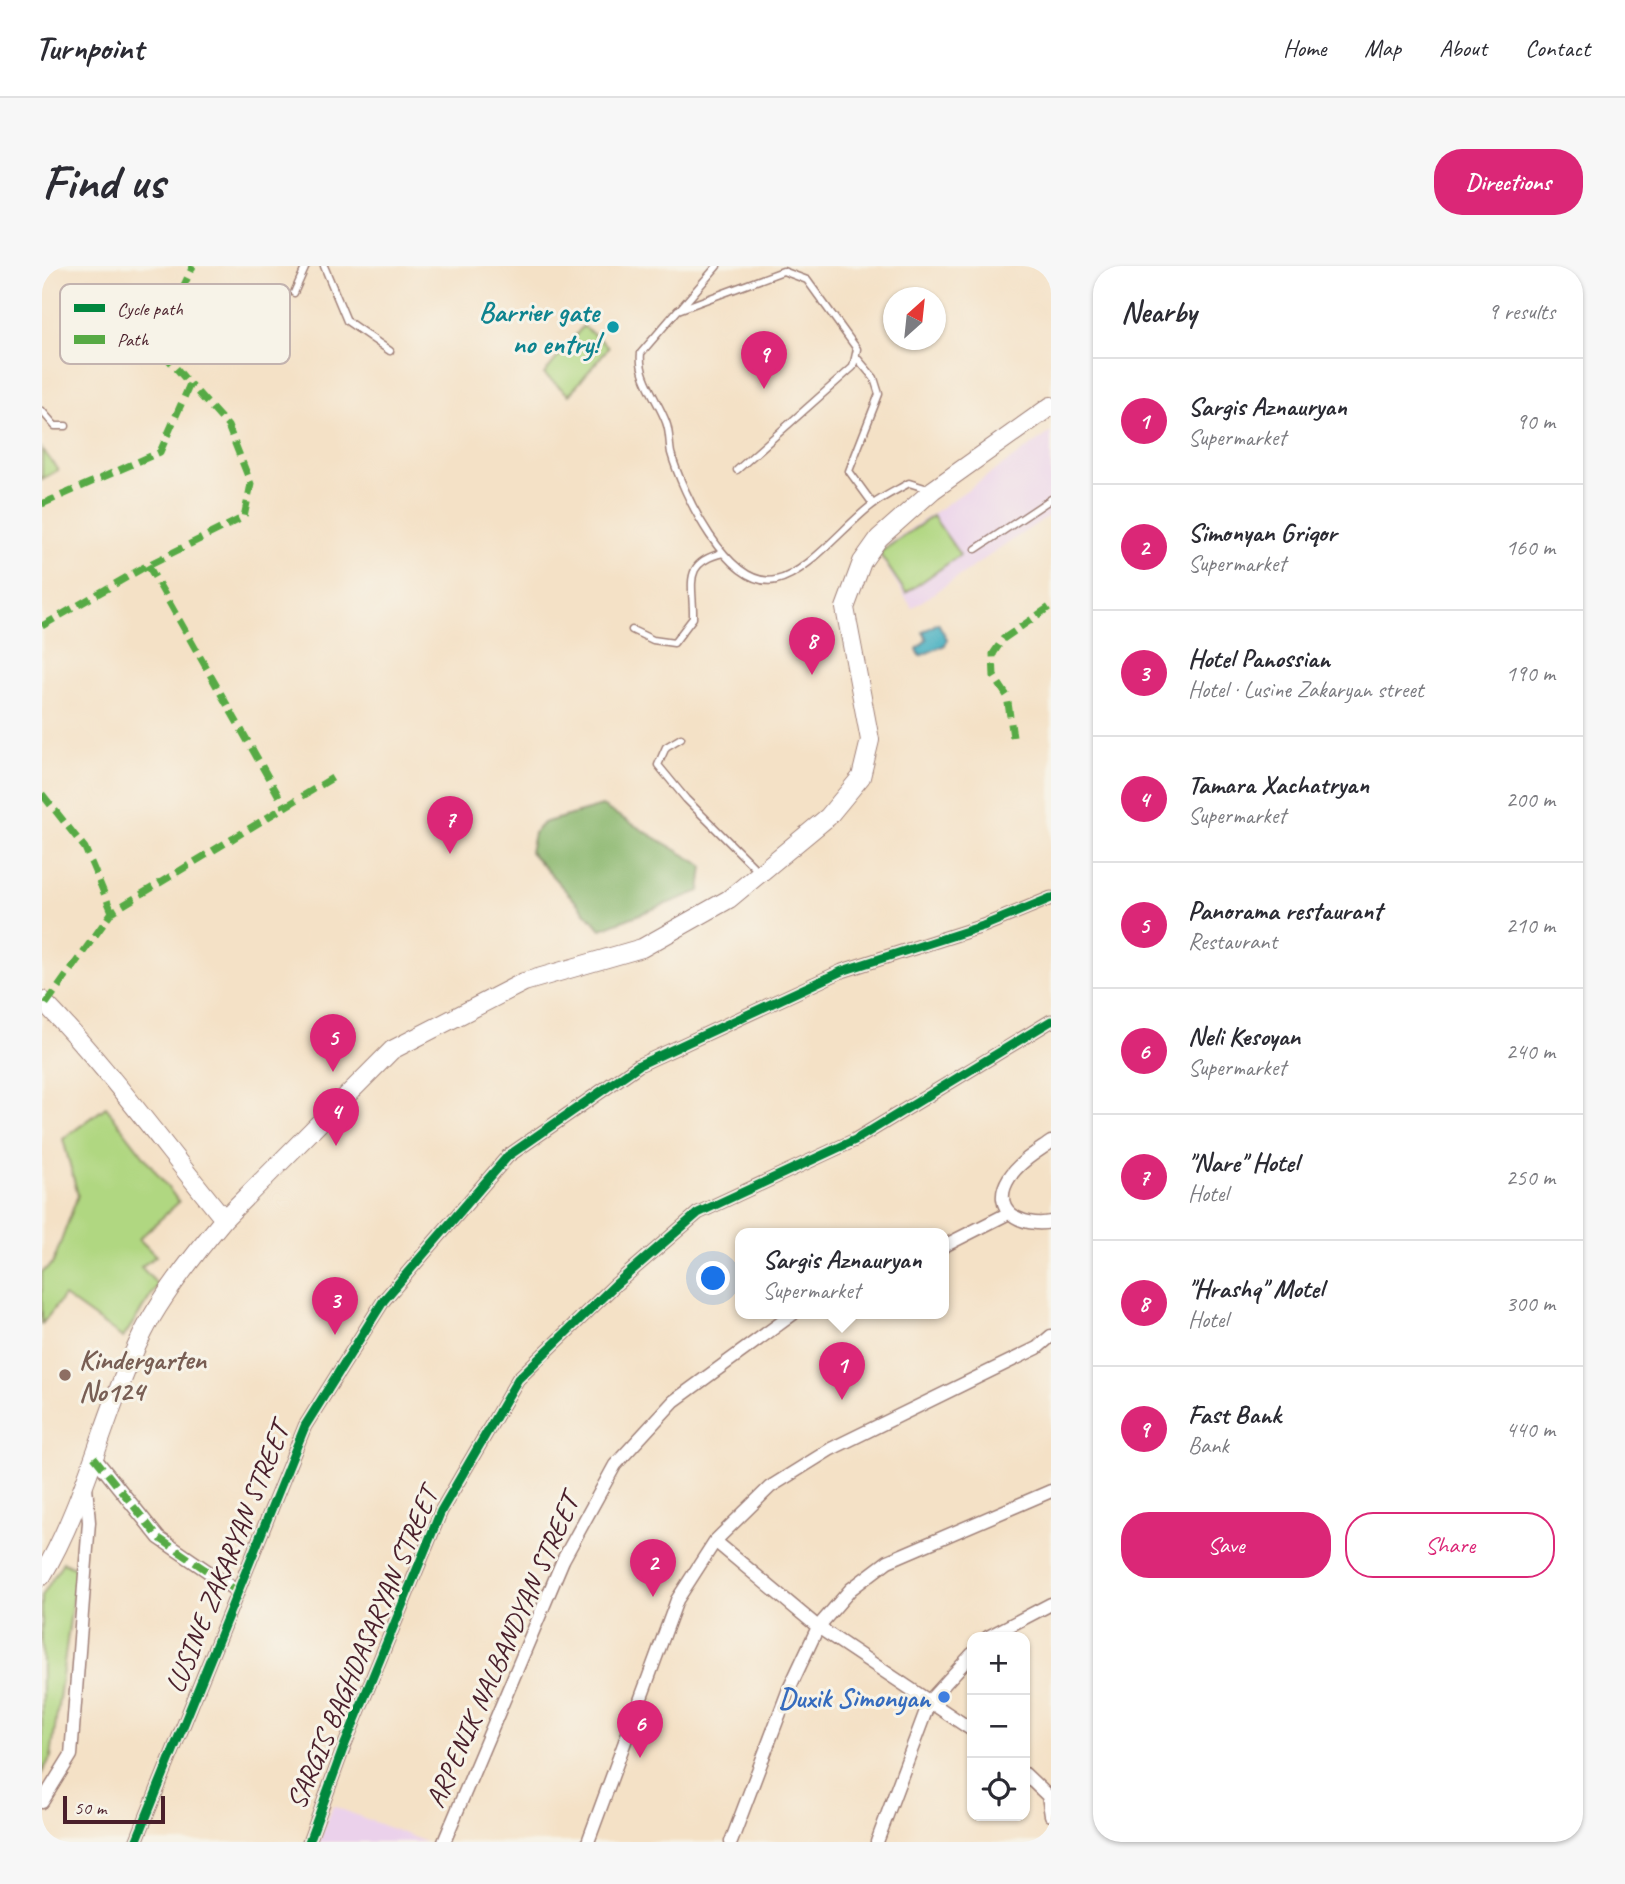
<!DOCTYPE html>
<html lang="en">
<head>
<meta charset="utf-8">
<style>
	body { margin:0; font-family:Caveat,sans-serif; background:#f7f7f7; color:#2b2b33 }
	.controls { position:absolute; right:21px; bottom:21px; display:grid; overflow:hidden; border-radius:14px; box-shadow:0 2px 5px #0004 }
	.controls button { width:63px; height:63px; display:grid; place-items:center; padding:0; border:0; border-bottom:2px solid #e1e1e2; background:#fff; color:#2b2b33; font:35px sans-serif }
	.compass { position:absolute; left:841px; top:21px; width:63px; height:63px; border-radius:50%; background:#fff; box-shadow:0 2px 5px #0004; rotate:27deg }
	.scale { position:absolute; left:21px; bottom:18px; width:102px; box-sizing:border-box; padding-left:7px; border:4px solid #4a1f2b; border-top:0; font-size:19px; line-height:24px; white-space:nowrap; color:#4a1f2b; -webkit-text-stroke:5px #f7f3e8; paint-order:stroke }
	.you { position:absolute; left:672px; top:1013px; width:24px; height:24px; margin:-18px; border:5px solid #fff; border-radius:50%; background:#1a73e8; box-shadow:0 0 0 10px #1a73e833 }
	.badge { display:grid; place-items:center; width:46px; height:46px; border-radius:50%; background:#db2777; color:#fff; font-size:23px; font-weight:700 }
	.pin { position:absolute; translate:-50% -58px; filter:drop-shadow(0 2px 4px #0008) }
	.pin::after { content:''; position:absolute; top:37px; width:24px; height:21px; background:inherit; clip-path:polygon(0 0,100% 0,50% 100%) }
	.popup { position:absolute; left:693px; top:962px; width:214px; height:91px; box-sizing:border-box; display:grid; place-content:center; border-radius:14px; background:#fff; filter:drop-shadow(0 2px 5px #0005); font-size:23px; white-space:nowrap; color:#7c7c81 }
	.popup b { font-size:26px; color:#2b2b33 }
	.popup::after { content:''; position:absolute; left:50%; top:100%; margin-left:-14px; border:14px solid transparent; border-top-color:#fff }
	.list { margin:0; padding:0; list-style:none }
	h2 { display:flex; justify-content:space-between; align-items:center; height:91px; margin:0; padding:0 28px; font-size:30px }
	h2 small { font-size:23px; font-weight:400; color:#7c7c81 }
	.list li { display:grid; grid-template-columns:46px 1fr auto; gap:21px; align-items:center; box-sizing:border-box; height:126px; padding:0 28px; border-top:2px solid #e1e1e2 }
	.list b { display:block; font-size:26px; white-space:nowrap }
	.list p { margin:0; font-size:23px; white-space:nowrap; color:#7c7c81 }
	.list em { font-size:23px; font-style:normal; color:#7c7c81 }
	.actions { display:flex; gap:14px; padding:21px 28px }
	.actions a { flex:1; padding:16px 0; border:2px solid #db2777; border-radius:28px; text-align:center; font-size:24px; color:#db2777 }
	.actions .main { background:#db2777; color:#fff }
	.icon { flex:none; width:38px; height:38px; fill:none; stroke:currentColor; stroke-width:2; stroke-linecap:round; stroke-linejoin:round }
	.map { position:relative; flex:none; width:1009px; height:1576px; overflow:hidden; border-radius:28px }
	header { display:flex; align-items:center; gap:42px; box-sizing:border-box; height:98px; padding:0 35px; background:#fff; border-bottom:2px solid #e1e1e2 }
	header strong { font-size:33px }
	nav { display:flex; gap:38px; margin-inline-start:auto; font-size:24px }
	.intro { display:flex; align-items:center; justify-content:space-between; box-sizing:border-box; height:168px; padding:0 42px }
	h1 { margin:0; font-size:49px }
	.button { padding:18px 32px; border-radius:28px; background:#db2777; color:#fff; font-size:24px; font-weight:700 }
	main { display:flex; gap:42px; padding:0 42px }
	aside { flex:1; background:#fff; border-radius:28px; box-shadow:0 2px 5px #0004 }
	.map>svg:first-child { display:block }
	.built { fill:#ebd1eb }
	.green { fill:#b0d781; stroke:#7d7b56; stroke-width:2 }
	.forest { fill:#8cb86f; stroke:#6b6c4d; stroke-width:2 }
	.water { fill:#42aec0; stroke:#466676; stroke-width:2 }
	.lines { fill:none; stroke-linecap:round; stroke-linejoin:round }
	.lane-casing { stroke:#9f8078; stroke-width:9 }
	.street-casing { stroke:#9f8078; stroke-width:15 }
	.secondary-casing { stroke:#9f8078; stroke-width:20 }
	.lane { stroke:#fff; stroke-width:6 }
	.street { stroke:#fff; stroke-width:12 }
	.secondary { stroke:#fff; stroke-width:18 }
	.quiet { stroke:#57aa44; stroke-width:7; stroke-dasharray:14 7; stroke-linecap:butt }
	.cycleway-casing { stroke:#f7f3e8; stroke-width:13 }
	.cycleway { stroke:#00873e; stroke-width:9 }
	.culture-dot { fill:#0f9aa8; stroke:#f7f3e8; stroke-width:2.5 }
	.education-dot { fill:#8d6e63; stroke:#f7f3e8; stroke-width:2.5 }
	.shop-dot { fill:#3f7fe0; stroke:#f7f3e8; stroke-width:2.5 }
	.labels { text-anchor:middle; dominant-baseline:central; stroke-width:6; stroke-linejoin:round; paint-order:stroke }
	.culture-label { font-size:28px; font-weight:bold; fill:#0d838f; stroke:#f7f3e8; text-anchor:end }
	.education-label { font-size:28px; font-weight:bold; fill:#785e54; stroke:#f7f3e8; text-anchor:start }
	.street-label { font-size:28px; fill:#4a1f2b; stroke:#f7f3e8 }
	.shop-label { font-size:28px; font-weight:bold; fill:#366cbe; stroke:#f7f3e8; text-anchor:end }
	.key { fill:#f7f3e8; stroke:#c3b3af; stroke-width:2 }
	.key-label { font-size:19px; fill:#4a1f2b }
</style>
</head>
<body>
<header>
<strong>Turnpoint</strong>
<nav><a>Home</a><a>Map</a><a>About</a><a>Contact</a></nav>
</header>
<div class="intro"><h1>Find us</h1><a class="button">Directions</a></div>
<main>
<div class="map">
<svg width="1009" height="1576" viewBox="0 0 1009 1576">
	<rect width="100%" height="100%" fill="#f7f3e8"/>
	<filter id="ink" filterUnits="userSpaceOnUse"><feTurbulence type="fractalNoise" baseFrequency=".0143" numOctaves="2"/><feDisplacementMap in="SourceGraphic" scale="14" xChannelSelector="R" yChannelSelector="G"/><feConvolveMatrix kernelMatrix="1 2 1 2 8 2 1 2 1" color-interpolation-filters="sRGB"/></filter>
	<filter id="wash" filterUnits="userSpaceOnUse"><feTurbulence type="fractalNoise" baseFrequency=".00686" numOctaves="4" result="noise"/><feDisplacementMap in="SourceGraphic" scale="28" xChannelSelector="R" yChannelSelector="G"/><feGaussianBlur stdDeviation="1.57" result="paint"/><feColorMatrix in="noise" values="0 0 0 0 0 0 0 0 0 0 0 0 0 0 0 0 0 1.4 0 .05"/><feComposite in="paint" operator="in"/></filter>
	<g filter="url(#wash)">
		<rect width="100%" height="100%" fill="#f4e1c6"/>
		<!-- built -->
		<path class="built" d="M 1009,166 L 1009,248 L 870,342 L 835,286 Z
			M 291,1540 L 384,1576 L 277,1576 Z"/>
		<!-- green -->
		<path class="green" d="M 541,60 L 567,81 L 527,129 L 502,108 Z
			M 0,183 L 16,204 L 0,213 Z
			M 891,250 L 918,289 L 864,327 L 837,287 Z
			M 64,841 L 137,936 L 97,973 L 114,990 L 99,1001 L 116,1019 L 81,1072 L 22,1030 L 0,1058 L 0,1006 L 11,997 L 36,929 L 21,873 Z
			M 21,1296 L 35,1302 L 9,1491 L 0,1507 L 0,1330 Z"/>
		<!-- forest -->
		<path class="forest" d="M 560,540 L 661,600 L 658,625 L 559,663 L 488,586 L 492,567 L 501,557 Z"/>
		<!-- water -->
		<path class="water" d="M 896,357 L 905,373 L 903,379 L 878,390 L 875,383 L 885,373 L 881,366 Z"/>
	</g>
	<g filter="url(#ink)">
		<g class="lines">
			<defs>
				<path id="lane" d="M 282,0 L 305,55 L 348,85
					M 252,27 L 264,0
					M 638,43 L 675,0
					M 815,92 L 832,112 L 837,128 L 807,205 L 831,238
					M 0,145 L 13,160 L 24,160
					M 695,204 L 811,101 L 815,83 L 765,14 L 741,5 L 636,44 L 599,87 C 596,111 616,134 624,156 C 628,166 627,177 629,187 C 640,226 686,324 734,314 C 765,308 804,258 830,239 C 842,230 855,224 867,217 L 886,223
					M 934,283 L 1009,233
					M 590,364 L 611,374 L 632,377 L 651,352 C 652,319 639,297 681,287
					M 639,472 L 624,481 L 616,499 L 644,533 L 717,606"/>
				<path id="street" d="M 1009,876 C 995,886 977,896 967,912 C 947,944 980,962 1009,956
					M 902,980 L 967,947
					M 52,1191 L 117,1272 L 196,1326
					M 673,1275 L 776,1361 L 930,1464
					M 946,1371 L 1009,1338
					M 983,1508 L 1006,1530 L 1009,1549
					M 0,1536 L 29,1489 L 47,1256 L 44,1220
					M 94,1576 L 263,1160 L 342,1034 L 466,890 L 597,799 L 800,705 L 941,660 L 1009,632
					M 267,1576 L 301,1483 L 399,1245 L 476,1113 L 573,1019 L 656,947 L 813,874 L 1009,755
					M 402,1576 L 521,1294 L 573,1199 L 632,1135 L 751,1048
					M 546,1576 L 635,1334 L 673,1275 L 728,1221 L 789,1183 L 995,1082 L 1009,1070
					M 689,1576 L 747,1423 L 776,1361 L 809,1323 L 846,1295 L 1009,1225
					M 835,1576 L 888,1434 L 930,1388
					M 1008,1576 L 1009,1571"/>
				<path id="secondary" d="M 0,734 C 66,802 122,880 182,953
					M 0,1310 C 45,1234 62,1145 101,1067 C 119,1031 156,984 182,953 L 350,784 L 482,716 L 600,682 L 687,633 L 786,551 L 819,511 L 828,474 L 803,342 L 820,296 L 837,272 L 891,224 L 1009,140"/>
			</defs>
			<!-- lane casing -->
			<use href="#lane" class="lane-casing"/>
			<!-- street casing -->
			<use href="#street" class="street-casing"/>
			<!-- secondary casing -->
			<use href="#secondary" class="secondary-casing"/>
			<!-- lane -->
			<use href="#lane" class="lane"/>
			<!-- street -->
			<use href="#street" class="street"/>
			<!-- secondary -->
			<use href="#secondary" class="secondary"/>
			<!-- quiet -->
			<path class="quiet" d="M 0,238 L 118,186 L 148,118 L 114,79 L 151,0
				M 106,299 L 243,541
				M 0,360 L 106,299 L 202,251 L 209,218 L 186,160 L 148,118
				M 971,471 L 965,430 L 952,410 L 951,388 L 961,373 L 1009,340
				M 0,528 L 43,582 L 70,646
				M 4,738 L 70,646 L 292,511
				M 52,1191 L 117,1272 L 196,1326"/>
			<defs>
				<path id="cycleway" d="M 94,1576 L 263,1160 L 342,1034 L 466,890 L 597,799 L 800,705 L 941,660 L 1009,632
					M 267,1576 L 301,1483 L 399,1245 L 476,1113 L 573,1019 L 656,947 L 813,874 L 1009,755"/>
			</defs>
			<!-- cycleway casing -->
			<use href="#cycleway" class="cycleway-casing"/>
			<!-- cycleway -->
			<use href="#cycleway" class="cycleway"/>
		</g>
	</g>
	<!-- markers -->
	<circle class="culture-dot" cx="571" cy="61" r="7"/>
	<circle class="education-dot" cx="23" cy="1109" r="7"/>
	<circle class="shop-dot" cx="902" cy="1431" r="7"/>
	<g class="labels">
		<!-- culture labels -->
		<g class="culture-label">
			<text x="557" y="45">Barrier gate<tspan x="557" dy="32">no entry!</tspan></text>
		</g>
		<!-- education labels -->
		<g class="education-label">
			<text x="37" y="1093">Kindergarten<tspan x="37" dy="32">No124</tspan></text>
		</g>
		<!-- street labels -->
		<g class="street-label">
			<text transform="translate(185 1292) rotate(-68)">LUSINE ZAKARYAN STREET</text>
			<text transform="translate(320 1382) rotate(-67)">SARGIS BAGHDASARYAN STREET</text>
			<text transform="translate(460 1385) rotate(-66)">ARPENIK NALBANDYAN STREET</text>
		</g>
		<!-- shop labels -->
		<g class="shop-label">
			<text x="888" y="1431">Duxik Simonyan</text>
		</g>
	</g>
	<!-- legend -->
	<rect x="18" y="18" width="230" height="80" rx="10" class="key"/>
	<rect x="32" y="38" width="31" height="8" fill="#00873e"/>
	<rect x="32" y="69" width="31" height="9" fill="#57aa44"/>
	<g class="key-label">
		<text x="75" y="49">Cycle path</text>
		<text x="75" y="80">Path</text>
	</g>
</svg>
<div class="controls">
<button>+</button>
<button>−</button>
<button><svg class="icon" aria-label="locate" viewBox="0 0 24 24"><circle cx="12" cy="12" r="6"/><path d="M12 2v4M12 18v4M2 12h4M18 12h4"/></svg></button>
</div>
<svg class="compass" viewBox="-18 -18 36 36"><path d="M0-13l5 13h-10z" fill="#e53935"/><path d="M0 13l5-13h-10z" fill="#7c7c81"/></svg>
<div class="scale">50 m</div>
<div class="you"></div>
<div class="pin badge" style="left:800px;top:1134px">1</div>
<div class="popup"><b>Sargis Aznauryan</b>Supermarket</div>
<div class="pin badge" style="left:611px;top:1331px">2</div>
<div class="pin badge" style="left:293px;top:1069px">3</div>
<div class="pin badge" style="left:294px;top:880px">4</div>
<div class="pin badge" style="left:291px;top:806px">5</div>
<div class="pin badge" style="left:598px;top:1492px">6</div>
<div class="pin badge" style="left:408px;top:588px">7</div>
<div class="pin badge" style="left:770px;top:409px">8</div>
<div class="pin badge" style="left:722px;top:123px">9</div>
</div>
<aside>
<h2>Nearby<small>9 results</small></h2>
<ul class="list">
<li><span class="badge">1</span><div><b>Sargis Aznauryan</b><p>Supermarket</p></div><em>90 m</em></li>
<li><span class="badge">2</span><div><b>Simonyan Griqor</b><p>Supermarket</p></div><em>160 m</em></li>
<li><span class="badge">3</span><div><b>Hotel Panossian</b><p>Hotel · Lusine Zakaryan street</p></div><em>190 m</em></li>
<li><span class="badge">4</span><div><b>Tamara Xachatryan</b><p>Supermarket</p></div><em>200 m</em></li>
<li><span class="badge">5</span><div><b>Panorama restaurant</b><p>Restaurant</p></div><em>210 m</em></li>
<li><span class="badge">6</span><div><b>Neli Kesoyan</b><p>Supermarket</p></div><em>240 m</em></li>
<li><span class="badge">7</span><div><b>&quot;Nare&quot; Hotel</b><p>Hotel</p></div><em>250 m</em></li>
<li><span class="badge">8</span><div><b>&quot;Hrashq&quot; Motel</b><p>Hotel</p></div><em>300 m</em></li>
<li><span class="badge">9</span><div><b>Fast Bank</b><p>Bank</p></div><em>440 m</em></li>
</ul>
<div class="actions"><a class="main">Save</a><a>Share</a></div>
</aside>
</main>
</body>
</html>
